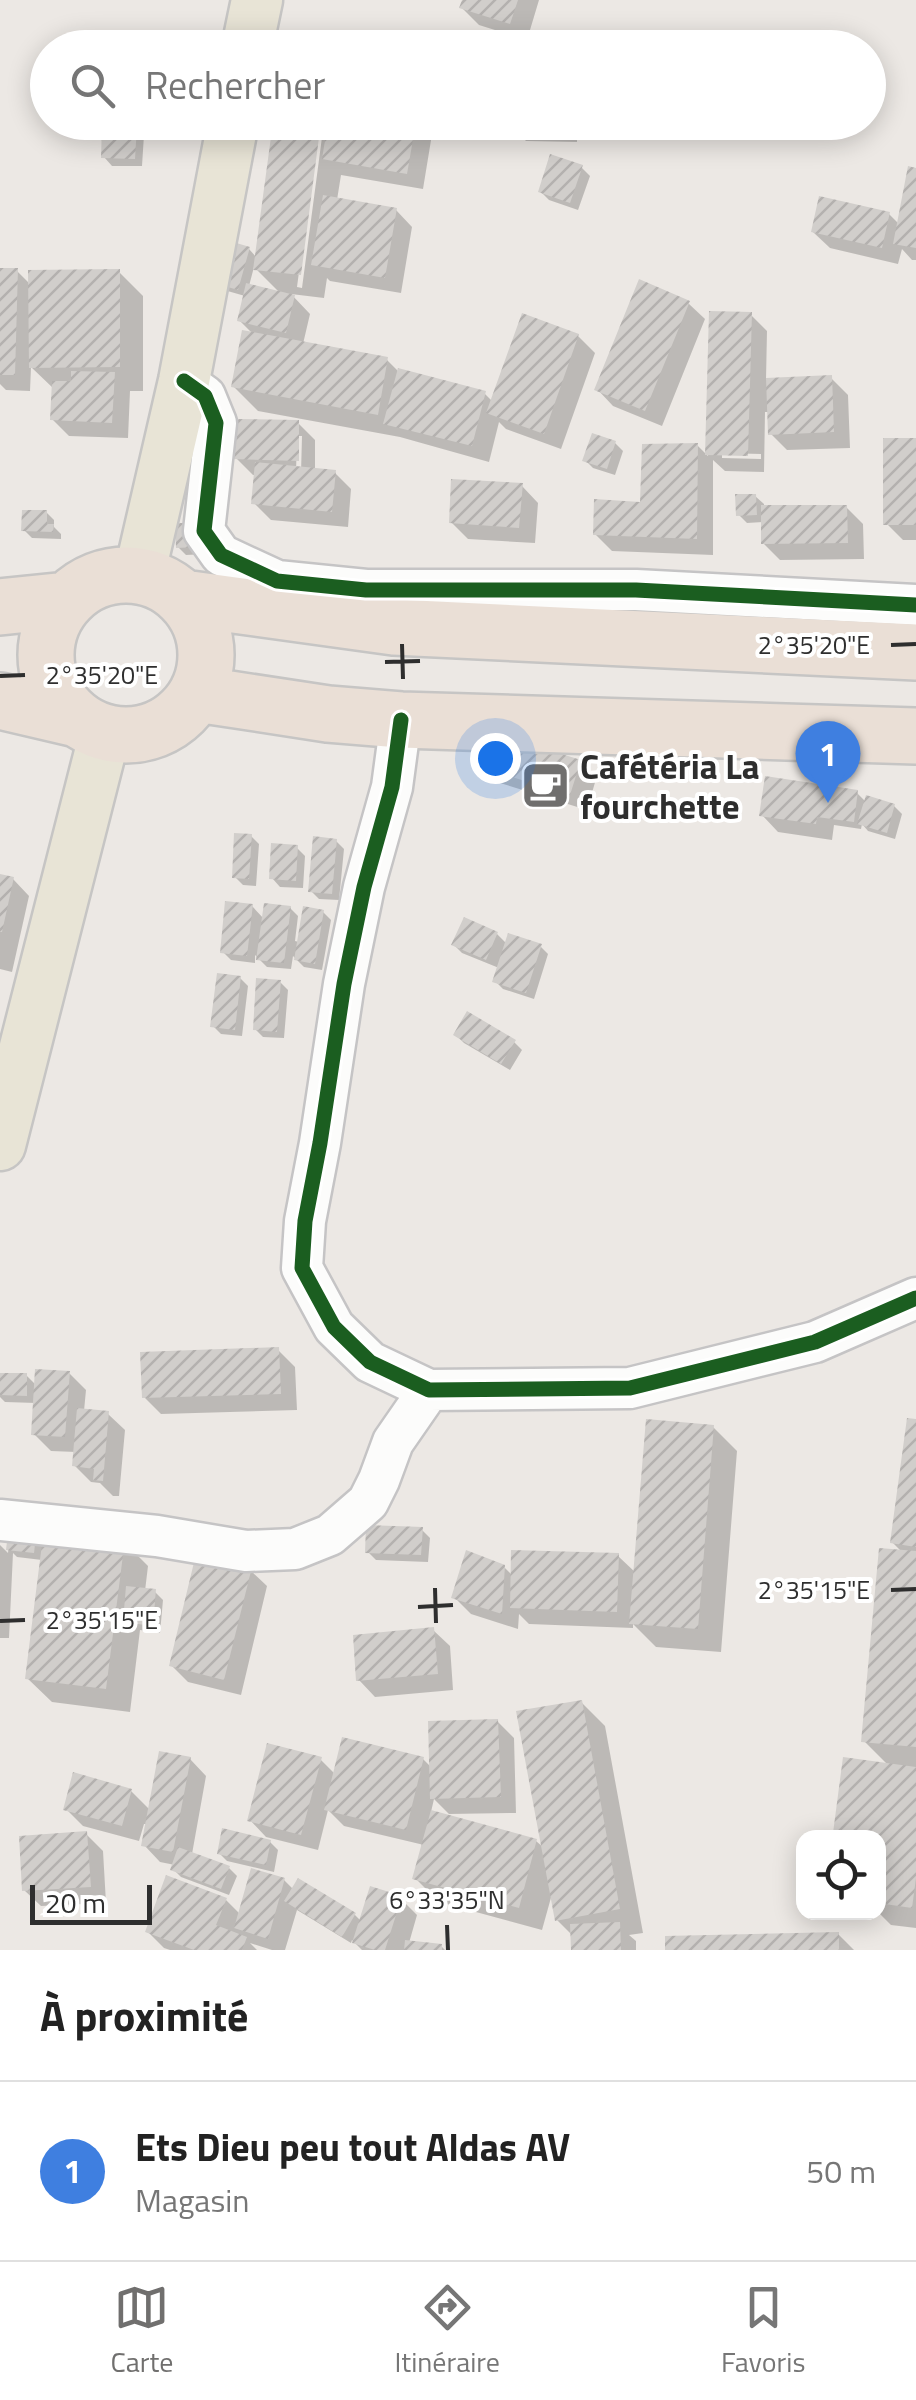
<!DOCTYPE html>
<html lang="fr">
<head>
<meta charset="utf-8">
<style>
	body { margin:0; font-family:"Titillium Web",sans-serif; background:#f2f2f2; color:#222 }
	.controls { position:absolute; right:30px; bottom:30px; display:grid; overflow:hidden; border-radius:20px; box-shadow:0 5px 25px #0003 }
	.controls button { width:90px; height:90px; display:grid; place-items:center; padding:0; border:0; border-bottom:2px solid #e0e0e0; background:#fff; color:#222; font:50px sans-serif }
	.scale { position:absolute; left:30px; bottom:25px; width:122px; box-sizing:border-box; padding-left:10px; border:5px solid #2e2e2e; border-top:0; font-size:28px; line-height:35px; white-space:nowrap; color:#2e2e2e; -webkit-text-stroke:8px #fff; paint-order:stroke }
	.you { position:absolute; left:495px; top:758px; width:35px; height:35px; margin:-25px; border:8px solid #fff; border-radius:50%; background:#1a73e8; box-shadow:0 0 0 15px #1a73e833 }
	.badge { display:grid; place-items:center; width:65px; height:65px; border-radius:50%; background:#706f6e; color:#fff; font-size:32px; font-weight:700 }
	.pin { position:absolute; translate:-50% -82px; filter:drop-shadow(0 2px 5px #0008) }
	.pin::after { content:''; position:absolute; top:52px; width:35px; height:30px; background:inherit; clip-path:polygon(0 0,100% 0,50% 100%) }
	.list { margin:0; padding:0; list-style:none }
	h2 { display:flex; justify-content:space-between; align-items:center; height:130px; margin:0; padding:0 40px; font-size:42px }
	h2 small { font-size:32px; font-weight:400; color:#767676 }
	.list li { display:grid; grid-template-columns:65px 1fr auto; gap:30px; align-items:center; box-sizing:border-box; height:180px; padding:0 40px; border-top:2px solid #e0e0e0 }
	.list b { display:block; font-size:38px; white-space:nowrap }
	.list p { margin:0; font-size:32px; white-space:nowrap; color:#767676 }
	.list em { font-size:32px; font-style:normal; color:#767676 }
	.icon { flex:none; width:55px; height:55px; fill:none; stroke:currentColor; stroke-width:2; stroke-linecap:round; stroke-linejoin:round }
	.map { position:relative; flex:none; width:916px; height:1950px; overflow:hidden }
	.search { position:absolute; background:#fff; box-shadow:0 5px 25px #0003; left:30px; right:30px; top:30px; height:110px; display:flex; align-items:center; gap:25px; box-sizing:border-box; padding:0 35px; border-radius:55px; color:#767676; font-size:38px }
	.sheet { height:310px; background:#fff }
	nav { display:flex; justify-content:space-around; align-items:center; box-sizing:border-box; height:140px; border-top:2px solid #e0e0e0; background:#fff; font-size:28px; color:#767676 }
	nav a { display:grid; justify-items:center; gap:5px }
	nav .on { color:#706f6e }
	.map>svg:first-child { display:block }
	.shadow { fill:#0003; fill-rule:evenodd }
	.building { fill:url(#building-hatch) }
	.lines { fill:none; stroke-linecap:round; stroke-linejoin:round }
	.minor-casing { stroke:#c5c4c5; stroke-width:45 }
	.major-casing { stroke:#c6c5c4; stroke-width:55 }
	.highway-casing { stroke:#c6c5c4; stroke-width:60 }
	.minor { stroke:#fcfcfb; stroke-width:40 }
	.major { stroke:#e8e4d6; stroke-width:50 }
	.highway { stroke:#eadfd6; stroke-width:55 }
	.cycleway-casing { stroke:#fff; stroke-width:21 }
	.cycleway { stroke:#1b5e20; stroke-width:15 }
	.ticks { fill:none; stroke:#2e2e2e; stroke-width:4 }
	.labels { text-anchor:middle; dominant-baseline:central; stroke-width:8; stroke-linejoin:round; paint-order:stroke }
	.poi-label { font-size:35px; font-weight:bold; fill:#2e2e2e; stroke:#fff; text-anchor:start }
	.ticks-label { font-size:25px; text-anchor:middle; fill:#2e2e2e; stroke:#fff; stroke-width:8; stroke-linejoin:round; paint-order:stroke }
</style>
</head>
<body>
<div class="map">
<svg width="916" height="1950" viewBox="0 0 916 1950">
	<defs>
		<pattern id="building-hatch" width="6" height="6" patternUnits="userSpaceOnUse" patternTransform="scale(2.5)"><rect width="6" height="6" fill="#d1cecb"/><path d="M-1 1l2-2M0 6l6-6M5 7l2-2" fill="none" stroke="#b4b1af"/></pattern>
	</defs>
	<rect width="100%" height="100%" fill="#ece8e4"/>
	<!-- shadow -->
	<path class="shadow" d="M 464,0 L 539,0 L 527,40 L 479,25 L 462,8 Z
		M 319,122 L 297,287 L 302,288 L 324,122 L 434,122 L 423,189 L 341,175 L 337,200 L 396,210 L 412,227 L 401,293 L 330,281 L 327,278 L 324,298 L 291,294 L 310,314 L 303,344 L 387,360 L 398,371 L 485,394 L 493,402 L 578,336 L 595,353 L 561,449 L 506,429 L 499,422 L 489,462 L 400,437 L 258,411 L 234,387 L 254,335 L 239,320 L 245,296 L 224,290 L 249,249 L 257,258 ZM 254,267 L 281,294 L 249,286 Z
		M 518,122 L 577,122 L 577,142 L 526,141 L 518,133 Z
		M 136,127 L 144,135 L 142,166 L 112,166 L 104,157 Z
		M 582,168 L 590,176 L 578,210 L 549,200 L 541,192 Z
		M 916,170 L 916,260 L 912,260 L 902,249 L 898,264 L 830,248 L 813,232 L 889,214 L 899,224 Z
		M 0,271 L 17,271 L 31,285 L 119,272 L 143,296 L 143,391 L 130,391 L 128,438 L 69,436 L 52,419 L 54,389 L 31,367 L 30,391 L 6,390 L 0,384 Z
		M 688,303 L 705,319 L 662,426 L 613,406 L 597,389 Z
		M 711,313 L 750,314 L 767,331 L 766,380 L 831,378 L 848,395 L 850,448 L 787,450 L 771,434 L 770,412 L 765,412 L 764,472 L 725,471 L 713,460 L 713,555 L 612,551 L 595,534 L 642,504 L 697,445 L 708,456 ZM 722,453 L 761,454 L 761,459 L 722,458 Z
		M 298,423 L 315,440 L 315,471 L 335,473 L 351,489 L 348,527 L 271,520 L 254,503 L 256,475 L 253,475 L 236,458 ZM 297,436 L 302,436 L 301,473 L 296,473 Z
		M 916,440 L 916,540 L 903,540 L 886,523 Z
		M 615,443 L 623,451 L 615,475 L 593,468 L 585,460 Z
		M 522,486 L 538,503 L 535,543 L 468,539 L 451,522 Z
		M 755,496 L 764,504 L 764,507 L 846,507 L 863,524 L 864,559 L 780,560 L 763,543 L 763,522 L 747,523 L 739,515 Z
		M 46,512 L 54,520 L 54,527 L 61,534 L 61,539 L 32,538 L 24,530 Z
		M 178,526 L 206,554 L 186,555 L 178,547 Z
		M 579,763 L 596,779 L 587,810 L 500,783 L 483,766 Z
		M 857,793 L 866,802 L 894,806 L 902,814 L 895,839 L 868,831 L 862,824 L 861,829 L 834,825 L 832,840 L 778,832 L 762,815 Z
		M 251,836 L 259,844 L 256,886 L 243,885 L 235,877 Z
		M 336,841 L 344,849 L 339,900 L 319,899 L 311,891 Z
		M 297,848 L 305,856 L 303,888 L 280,887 L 272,878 Z
		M 0,876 L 13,879 L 29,896 L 12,972 L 0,969 Z
		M 252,906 L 264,919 L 290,908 L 298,916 L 295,941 L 299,942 L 323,912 L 331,920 L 322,970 L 304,967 L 293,956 L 291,969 L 267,967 L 255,955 L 255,963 L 231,960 L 223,952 Z
		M 497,934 L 507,944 L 540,946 L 548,954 L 534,999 L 503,989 L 495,981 L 499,968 L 462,953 L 454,945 Z
		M 240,978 L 248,986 L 242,1036 L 221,1034 L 213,1026 Z
		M 280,982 L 288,990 L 284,1038 L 263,1037 L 255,1029 Z
		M 456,1035 L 514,1042 L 522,1050 L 510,1070 L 464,1043 Z
		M 278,1350 L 295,1367 L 297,1410 L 161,1414 L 144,1397 Z
		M 69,1373 L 86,1390 L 84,1411 L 108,1414 L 125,1430 L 119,1496 L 113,1496 L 100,1483 L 91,1482 L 74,1465 L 76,1452 L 51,1451 L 34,1434 L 36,1403 L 5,1402 L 0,1397 L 0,1375 L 26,1375 L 37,1386 Z
		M 916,1422 L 916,1928 L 891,1925 L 878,1912 L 878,1838 L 841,1838 L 836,1832 L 889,1766 L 864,1741 L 902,1552 L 892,1542 Z
		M 713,1427 L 737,1451 L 721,1652 L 656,1647 L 633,1624 L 633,1628 L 529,1624 L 519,1614 L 518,1629 L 471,1614 L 454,1597 L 504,1567 L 513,1576 L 618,1556 L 636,1573 Z
		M 11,1527 L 124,1542 L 148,1566 L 145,1591 L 155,1592 L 163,1600 L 160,1633 L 140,1630 L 130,1712 L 52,1702 L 27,1678 L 42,1560 L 17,1557 L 13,1553 L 9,1638 L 0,1638 L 0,1545 L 8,1553 Z
		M 422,1530 L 430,1538 L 428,1562 L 376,1560 L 368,1552 Z
		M 250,1570 L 267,1586 L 241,1695 L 188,1682 L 171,1665 Z
		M 433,1630 L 450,1646 L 453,1690 L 375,1697 L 359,1680 Z
		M 581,1702 L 605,1726 L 643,1933 L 629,1935 L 636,1941 L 636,1950 L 573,1950 L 573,1936 L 557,1920 L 552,1894 L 542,1930 L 439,1902 L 415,1878 L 424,1845 L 344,1826 L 328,1810 L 318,1850 L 266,1837 L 250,1820 L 320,1759 L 335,1774 L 423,1759 L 432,1768 L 497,1721 L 514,1738 L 516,1813 L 449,1814 L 434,1799 L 431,1812 L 536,1841 L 544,1848 Z
		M 190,1759 L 206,1776 L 192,1854 L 229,1868 L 237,1876 L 229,1895 L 181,1877 L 173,1869 L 175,1865 L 160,1862 L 144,1845 L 148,1824 L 144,1824 L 139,1841 L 83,1826 L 66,1809 L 131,1791 L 150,1810 Z
		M 86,1834 L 103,1851 L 106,1903 L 41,1906 L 24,1890 Z
		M 270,1842 L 278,1850 L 274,1872 L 227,1861 L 219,1853 Z
		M 284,1880 L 294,1890 L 355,1915 L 361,1921 L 401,1899 L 417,1915 L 409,1943 L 441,1946 L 445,1950 L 362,1950 L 352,1940 L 351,1943 L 297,1910 L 285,1950 L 272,1950 L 250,1943 L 257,1950 L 170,1950 L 164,1948 L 147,1931 L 226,1900 L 240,1914 Z
		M 838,1934 L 854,1950 L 667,1950 Z"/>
	<!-- building -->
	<path class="building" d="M 462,0 L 518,0 L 510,24 L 459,8 Z
		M 273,122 L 321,122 L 301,275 L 253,270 Z
		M 328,122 L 416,122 L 407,174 L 322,159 Z
		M 516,122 L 570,122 L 570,135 L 515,134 Z
		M 102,124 L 137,125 L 135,159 L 101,158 Z
		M 550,154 L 583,165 L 570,203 L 538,192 Z
		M 908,166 L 916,168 L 916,248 L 893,244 Z
		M 323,195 L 397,208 L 385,278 L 311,265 Z
		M 819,196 L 890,212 L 882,248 L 811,232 Z
		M 226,240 L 250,247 L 238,290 L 214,283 Z
		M 0,268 L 18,268 L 15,375 L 0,375 Z
		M 120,269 L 120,367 L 29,368 L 28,270 Z
		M 639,279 L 690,301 L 645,411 L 594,390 Z
		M 246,283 L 295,295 L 286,333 L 237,321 Z
		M 709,311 L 752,312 L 748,456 L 705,455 Z
		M 522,313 L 579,334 L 544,434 L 486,413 Z
		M 242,330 L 388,357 L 378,415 L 231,387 Z
		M 398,368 L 486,391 L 472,446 L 383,424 Z
		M 71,371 L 115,372 L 112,423 L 50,420 L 52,381 L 71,381 Z
		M 832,375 L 834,432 L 768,435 L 766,378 Z
		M 234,419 L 299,420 L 299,461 L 233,459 Z
		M 592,433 L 616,441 L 607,469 L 582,461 Z
		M 883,438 L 916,438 L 916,525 L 883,525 Z
		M 698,443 L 697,539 L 593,535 L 594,499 L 640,502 L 642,444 Z
		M 255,462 L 336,470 L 332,512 L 251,504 Z
		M 451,479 L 523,483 L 519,528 L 449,523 Z
		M 735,494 L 756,494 L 757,515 L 736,516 Z
		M 761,505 L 847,505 L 848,543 L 761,544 Z
		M 22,510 L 47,510 L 47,524 L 54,524 L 53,532 L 21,531 Z
		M 175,523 L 198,523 L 199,547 L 176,548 Z
		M 491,732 L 581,760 L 570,795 L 480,767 Z
		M 765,776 L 858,790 L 854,822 L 817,817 L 816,824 L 759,816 Z
		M 866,795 L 895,804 L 887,833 L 857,824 Z
		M 234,833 L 252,834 L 249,879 L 232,878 Z
		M 313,836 L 337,839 L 332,894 L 308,892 Z
		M 271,843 L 298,845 L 296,881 L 269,879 Z
		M 0,874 L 14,877 L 2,932 L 0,932 Z
		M 225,901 L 253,904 L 247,956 L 220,953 Z
		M 264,903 L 291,906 L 284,963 L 256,960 Z
		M 303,906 L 324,910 L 315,964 L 294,960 Z
		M 464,917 L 498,932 L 486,960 L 451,945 Z
		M 508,933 L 542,944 L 526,993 L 492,982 Z
		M 217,973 L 241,976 L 235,1030 L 210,1027 Z
		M 256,978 L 281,980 L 277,1032 L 253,1030 Z
		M 467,1011 L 516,1040 L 501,1064 L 453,1035 Z
		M 279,1347 L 281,1394 L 142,1398 L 140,1352 Z
		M 35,1369 L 70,1371 L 65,1437 L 31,1435 Z
		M 0,1373 L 27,1373 L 27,1396 L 0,1395 Z
		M 77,1408 L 109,1411 L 103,1481 L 93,1480 L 94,1469 L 72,1466 Z
		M 907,1418 L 916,1419 L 916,1547 L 890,1543 Z
		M 646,1419 L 714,1425 L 698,1629 L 629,1624 Z
		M 9,1524 L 37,1528 L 34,1553 L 6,1550 Z
		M 366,1525 L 423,1527 L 421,1555 L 365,1553 Z
		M 44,1528 L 125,1539 L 106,1689 L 25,1679 Z
		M 879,1548 L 916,1551 L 916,1747 L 861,1742 Z
		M 466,1550 L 505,1565 L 502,1614 L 451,1598 Z
		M 511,1550 L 619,1553 L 617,1612 L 510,1608 Z
		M 196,1554 L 252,1567 L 224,1680 L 169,1666 Z
		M 126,1586 L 156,1589 L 153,1626 L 123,1622 Z
		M 434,1627 L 438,1674 L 356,1681 L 353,1635 Z
		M 582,1700 L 620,1909 L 555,1921 L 516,1711 Z
		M 498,1719 L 501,1797 L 430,1799 L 428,1721 Z
		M 342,1737 L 424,1757 L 406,1830 L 324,1810 Z
		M 267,1743 L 322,1757 L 301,1835 L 247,1821 Z
		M 159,1751 L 191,1757 L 173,1852 L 141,1846 Z
		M 843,1757 L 916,1767 L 916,1878 L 912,1908 L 878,1903 L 878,1838 L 833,1833 Z
		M 73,1772 L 132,1789 L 122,1826 L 63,1810 Z
		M 431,1810 L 537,1839 L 519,1908 L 412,1879 Z
		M 222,1828 L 271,1840 L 266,1865 L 217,1854 Z
		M 87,1831 L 91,1887 L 22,1891 L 19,1836 Z
		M 178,1847 L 230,1866 L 221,1889 L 170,1870 Z
		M 251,1868 L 285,1878 L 268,1939 L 234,1928 Z
		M 166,1875 L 227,1898 L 216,1925 L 247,1937 L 242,1950 L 194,1950 L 145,1932 Z
		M 298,1878 L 356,1913 L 342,1937 L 284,1901 Z
		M 370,1886 L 402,1896 L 385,1950 L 375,1950 L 352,1943 Z
		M 620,1922 L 621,1950 L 571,1950 L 570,1924 Z
		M 839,1932 L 839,1950 L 665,1950 L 665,1936 Z
		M 405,1940 L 442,1944 L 442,1950 L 404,1950 Z"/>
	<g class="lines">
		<defs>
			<path id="minor" d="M 184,381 L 205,396 L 216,423 L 204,531 L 221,555 L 277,581 L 366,590 L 636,590 L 916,605
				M 401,720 L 392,787 L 364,887 L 344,984 L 320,1143 L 305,1221 L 302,1268 L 334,1327 L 370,1362 L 429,1390 L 630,1388 L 815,1342 L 916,1298
				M 0,1520 L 157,1536 L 246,1551 L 295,1549 L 330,1535 L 368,1502 L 379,1480 L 393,1442 L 429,1390"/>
			<path id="major" d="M 247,48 L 257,0
				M 139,576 L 184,381 L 233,122
				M 0,1145 L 105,733"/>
			<path id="highway" d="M46 655a80 80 0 1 1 160 0a80 80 0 1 1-160 0Z
				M 183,598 L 394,627 L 916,652
				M 0,607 L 67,600
				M 197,694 L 328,714 L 401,720 L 916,736
				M 0,701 L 77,719"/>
		</defs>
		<!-- minor casing -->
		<use href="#minor" class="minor-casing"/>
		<!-- major casing -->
		<use href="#major" class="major-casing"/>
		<!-- highway casing -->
		<use href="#highway" class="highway-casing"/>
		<!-- minor -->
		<use href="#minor" class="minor"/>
		<!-- major -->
		<use href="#major" class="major"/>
		<!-- highway -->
		<use href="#highway" class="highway"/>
		<defs>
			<path id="cycleway" d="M 184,381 L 205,396 L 216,423 L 204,531 L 221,555 L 277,581 L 366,590 L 636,590 L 916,605
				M 401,720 L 392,787 L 364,887 L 344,984 L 320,1143 L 305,1221 L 302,1268 L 334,1327 L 370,1362 L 429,1390 L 630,1388 L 815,1342 L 916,1298"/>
		</defs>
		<!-- cycleway casing -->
		<use href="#cycleway" class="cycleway-casing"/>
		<!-- cycleway -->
		<use href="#cycleway" class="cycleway"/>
	</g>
	<!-- ticks -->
	<path class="ticks" d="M 402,644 L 403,679M 891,645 L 916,644M 385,662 L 420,661M 0,676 L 25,675M 435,1588 L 436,1623M 891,1590 L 916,1589M 418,1607 L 453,1605M 0,1621 L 25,1620M 447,1925 L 448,1950"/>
	<!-- icons -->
	<defs>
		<symbol id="cafe-square" viewBox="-11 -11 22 22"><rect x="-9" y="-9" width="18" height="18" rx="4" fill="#706f6e" stroke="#fff"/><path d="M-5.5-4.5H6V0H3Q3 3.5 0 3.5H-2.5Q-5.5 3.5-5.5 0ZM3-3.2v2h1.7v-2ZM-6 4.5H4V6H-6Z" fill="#fff"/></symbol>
	</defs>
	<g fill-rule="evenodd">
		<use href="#cafe-square" x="518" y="758" width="55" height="55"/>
	</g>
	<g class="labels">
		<!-- poi labels -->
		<g class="poi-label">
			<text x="580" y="766">Cafétéria La<tspan x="580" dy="40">fourchette</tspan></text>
		</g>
	</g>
	<g class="ticks-label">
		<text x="814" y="654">2°35'20"E</text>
		<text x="102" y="684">2°35'20"E</text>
		<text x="814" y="1599">2°35'15"E</text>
		<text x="102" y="1629">2°35'15"E</text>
		<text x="447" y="1909">6°33'35"N</text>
	</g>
</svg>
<div class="controls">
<button><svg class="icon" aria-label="locate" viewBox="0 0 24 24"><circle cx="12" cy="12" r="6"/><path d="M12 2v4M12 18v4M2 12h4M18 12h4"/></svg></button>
</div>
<div class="scale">20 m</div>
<div class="you"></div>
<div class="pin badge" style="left:828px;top:803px;background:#3f7fe0">1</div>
<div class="search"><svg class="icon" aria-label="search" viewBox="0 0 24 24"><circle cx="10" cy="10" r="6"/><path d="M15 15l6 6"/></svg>Rechercher</div>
</div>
<section class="sheet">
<h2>À proximité<small></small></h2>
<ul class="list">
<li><span class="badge" style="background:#3f7fe0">1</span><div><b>Ets Dieu peu tout Aldas AV</b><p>Magasin</p></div><em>50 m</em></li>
</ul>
</section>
<nav>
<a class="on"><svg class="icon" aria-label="map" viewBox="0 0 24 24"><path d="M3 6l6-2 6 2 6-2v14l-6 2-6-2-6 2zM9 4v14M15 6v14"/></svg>Carte</a>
<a><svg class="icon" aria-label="directions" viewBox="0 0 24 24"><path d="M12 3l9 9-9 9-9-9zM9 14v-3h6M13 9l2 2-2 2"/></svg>Itinéraire</a>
<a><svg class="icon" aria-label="saved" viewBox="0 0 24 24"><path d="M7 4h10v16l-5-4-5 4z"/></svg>Favoris</a>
</nav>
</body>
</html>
